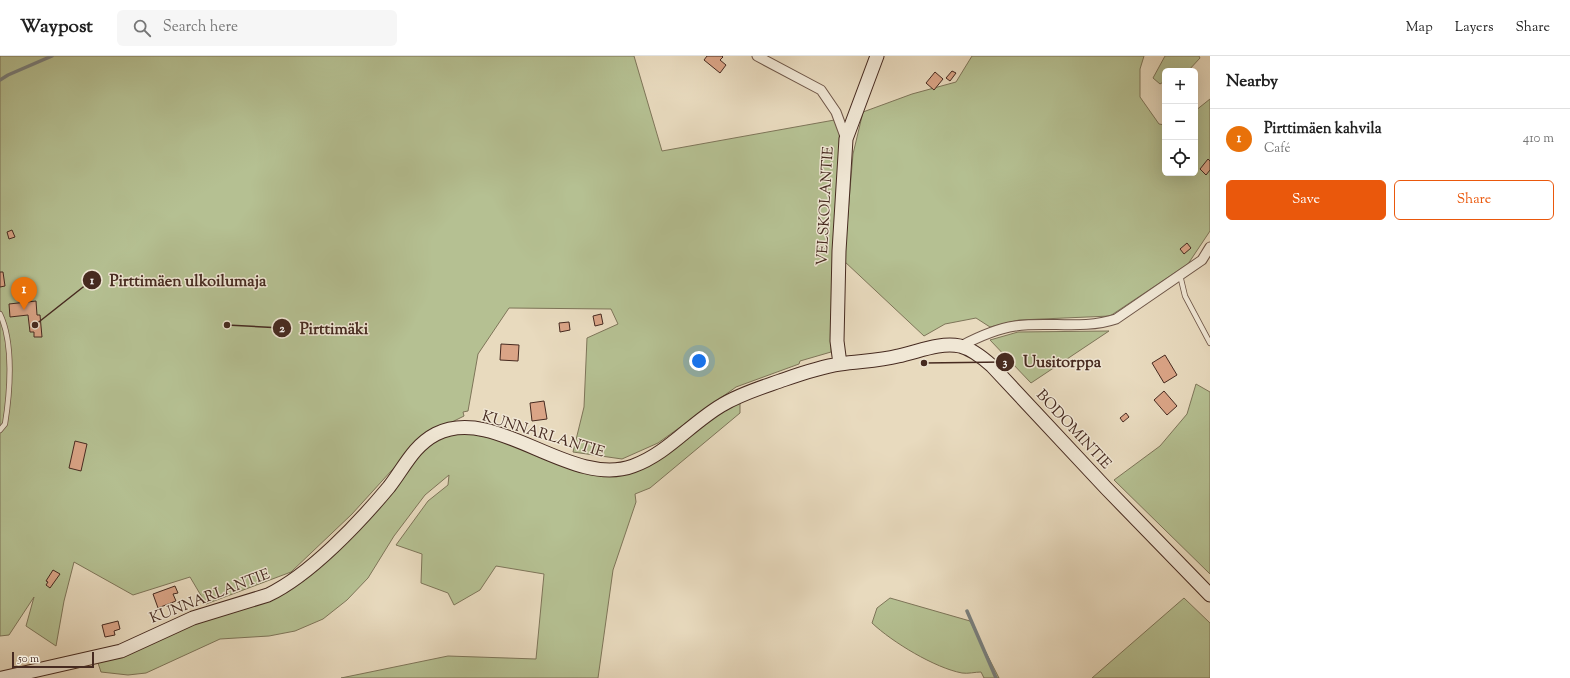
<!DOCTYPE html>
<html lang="en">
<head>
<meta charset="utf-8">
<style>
	body { margin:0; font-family:"Sorts Mill Goudy",serif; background:#f6f6f6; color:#222 }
	.controls { position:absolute; right:12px; top:12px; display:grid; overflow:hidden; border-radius:6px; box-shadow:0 4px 16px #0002 }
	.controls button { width:36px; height:36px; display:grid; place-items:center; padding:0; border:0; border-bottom:1px solid #e0e0e0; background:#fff; color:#222; font:20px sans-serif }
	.scale { position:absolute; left:12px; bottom:10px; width:82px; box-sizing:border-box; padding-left:4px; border:2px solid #462a20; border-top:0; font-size:11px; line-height:14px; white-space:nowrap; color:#462a20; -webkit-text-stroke:3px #f0e7d5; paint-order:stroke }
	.you { position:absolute; left:699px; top:305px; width:14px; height:14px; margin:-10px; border:3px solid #fff; border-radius:50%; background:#1a73e8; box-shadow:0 0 0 6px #1a73e833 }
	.badge { display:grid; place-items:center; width:26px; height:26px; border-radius:50%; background:#ea580c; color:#fff; font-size:13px; font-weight:700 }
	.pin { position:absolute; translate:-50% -33px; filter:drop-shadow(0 1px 2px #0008) }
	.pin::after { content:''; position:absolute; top:21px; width:14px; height:12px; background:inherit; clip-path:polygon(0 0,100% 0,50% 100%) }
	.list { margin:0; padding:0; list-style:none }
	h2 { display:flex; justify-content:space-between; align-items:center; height:52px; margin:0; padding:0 16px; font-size:17px }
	h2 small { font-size:13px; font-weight:400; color:#767676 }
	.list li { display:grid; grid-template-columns:26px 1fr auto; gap:12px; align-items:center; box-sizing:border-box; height:60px; padding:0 16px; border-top:1px solid #e0e0e0 }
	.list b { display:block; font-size:15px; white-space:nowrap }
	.list p { margin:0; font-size:13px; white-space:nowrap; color:#767676 }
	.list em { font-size:13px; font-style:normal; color:#767676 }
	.actions { display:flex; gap:8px; padding:12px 16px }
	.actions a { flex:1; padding:9px 0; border:1px solid #ea580c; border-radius:6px; text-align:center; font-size:14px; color:#ea580c }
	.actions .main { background:#ea580c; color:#fff }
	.icon { flex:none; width:22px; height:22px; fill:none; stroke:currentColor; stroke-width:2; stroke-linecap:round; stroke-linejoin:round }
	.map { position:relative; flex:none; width:1210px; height:622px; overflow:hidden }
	header { display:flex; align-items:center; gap:24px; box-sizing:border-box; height:56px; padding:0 20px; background:#fff; border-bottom:1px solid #e0e0e0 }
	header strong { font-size:19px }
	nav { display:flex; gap:22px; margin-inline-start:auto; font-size:14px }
	.search { width:280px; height:36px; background:#f6f6f6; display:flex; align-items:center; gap:10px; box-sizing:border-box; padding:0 14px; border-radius:6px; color:#767676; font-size:15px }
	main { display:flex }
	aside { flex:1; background:#fff }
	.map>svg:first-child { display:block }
	.green { fill:#b5c092; stroke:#7e7559 }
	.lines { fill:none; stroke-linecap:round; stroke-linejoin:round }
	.stream { stroke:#797f7d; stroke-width:3.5 }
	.building { fill:#daa486; stroke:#462a20 }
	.lane-casing { stroke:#6e5648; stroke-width:6 }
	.street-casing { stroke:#6e5648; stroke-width:11 }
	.secondary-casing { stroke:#462a20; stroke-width:15 }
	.lane { stroke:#f0e7d5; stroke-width:4.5 }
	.street { stroke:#f0e7d5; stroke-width:9 }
	.secondary { stroke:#f0e7d5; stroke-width:13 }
	.labels { text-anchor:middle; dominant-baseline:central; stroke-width:3; stroke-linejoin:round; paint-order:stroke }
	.street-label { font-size:15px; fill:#462a20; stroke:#f0e7d5 }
	.leader { fill:none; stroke:#462a20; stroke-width:1.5 }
	.callout-dot { fill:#462a20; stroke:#f0e7d5; stroke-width:1.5 }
	.mark-label { font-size:12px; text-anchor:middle; font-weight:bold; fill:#fff }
	.callout-label { font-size:16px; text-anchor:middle; font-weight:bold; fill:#462a20; stroke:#f0e7d5; stroke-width:3; stroke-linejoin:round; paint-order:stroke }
</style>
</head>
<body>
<header>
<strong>Waypost</strong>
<div class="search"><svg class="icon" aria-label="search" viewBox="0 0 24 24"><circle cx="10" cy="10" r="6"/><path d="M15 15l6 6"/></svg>Search here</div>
<nav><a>Map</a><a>Layers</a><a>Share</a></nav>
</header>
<main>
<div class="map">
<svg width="1210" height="622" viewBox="0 0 1210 622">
	<rect width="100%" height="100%" fill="#e8dabe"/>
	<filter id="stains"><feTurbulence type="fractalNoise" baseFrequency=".005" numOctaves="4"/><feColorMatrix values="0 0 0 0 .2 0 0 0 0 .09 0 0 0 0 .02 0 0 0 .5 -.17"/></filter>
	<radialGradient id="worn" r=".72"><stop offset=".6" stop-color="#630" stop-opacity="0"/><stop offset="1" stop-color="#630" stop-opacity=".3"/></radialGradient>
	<!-- green -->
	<path class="green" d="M 0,0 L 634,0 L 662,95 L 840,63 L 831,296 L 800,305 L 799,308 L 736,331 L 658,387 L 622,403 L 573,396 L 584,351 L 587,282 L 618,268 L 611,253 L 509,252 L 478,298 L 468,355 L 463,356 L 464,360 L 422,381 L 352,458 L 291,516 L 206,548 L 190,521 L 133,539 L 74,506 L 64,545 L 56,590 L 26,570 L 34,541 L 9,579 L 0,580 Z
		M 972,0 L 1144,0 L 1140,13 L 1140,41 L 1159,68 L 1165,69 L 1165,117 L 1195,117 L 1195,55 L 1210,43 L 1210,175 L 1188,208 L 1110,260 L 1019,264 L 990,271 L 976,262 L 945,268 L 924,280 L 844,205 L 853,98 L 863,56 L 912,38 L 956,26 Z
		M 1165,0 L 1199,0 L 1200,2 L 1188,15 L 1165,15 L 1165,25 L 1160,28 L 1153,22 Z
		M 1109,275 L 1031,327 L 990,284 L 1018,276 Z
		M 1196,328 L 1210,336 L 1210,518 L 1114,424 L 1160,390 L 1187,358 Z
		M 740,345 L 740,357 L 650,432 L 635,438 L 636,446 L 613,514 L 598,622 L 341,622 L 448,600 L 536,603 L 544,518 L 496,510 L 480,534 L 454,549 L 448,537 L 421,527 L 422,498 L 396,489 L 428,445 L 448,429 L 449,419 L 425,439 L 394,480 L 368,522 L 347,544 L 323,563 L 295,575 L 269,580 L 220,583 L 146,617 L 128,619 L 101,616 L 98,607 L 123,599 L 185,569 L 295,529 L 416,400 L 438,383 L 457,377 L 472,378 L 504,385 L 614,419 Z
		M 890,542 L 970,565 L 999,622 L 984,622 L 981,616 C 975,616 968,618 962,617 C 935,612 892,586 872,567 L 877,552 Z
		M 1184,542 L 1210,567 L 1210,622 L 1092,622 Z"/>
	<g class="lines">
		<!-- stream -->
		<path class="stream" d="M 0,24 L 8,19 L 52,0
			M 967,555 L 996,622"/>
	</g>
	<!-- building -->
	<path class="building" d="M 707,0 L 722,0 L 723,1 L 720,4 L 726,9 L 720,17 L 704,4 Z
		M 952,15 L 956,17 L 950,25 L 946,22 Z
		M 935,16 L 943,23 L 934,34 L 926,27 Z
		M 1208,103 L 1210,105 L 1210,114 L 1206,119 L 1200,113 Z
		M 12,174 L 15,181 L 9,183 L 7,176 Z
		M 1187,187 L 1191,192 L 1184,198 L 1180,193 Z
		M 0,216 L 3,216 L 5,230 L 0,231 Z
		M 36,245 L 37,259 L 40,259 L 42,281 L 34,281 L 34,276 L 30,276 L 28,259 L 10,261 L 9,248 Z
		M 601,258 L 603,268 L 595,270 L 593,260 Z
		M 569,266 L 570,274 L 560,276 L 559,267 Z
		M 501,288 L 519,289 L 518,305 L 500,304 Z
		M 1165,299 L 1177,319 L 1164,327 L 1152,307 Z
		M 1164,335 L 1177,350 L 1167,359 L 1154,344 Z
		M 544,345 L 547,363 L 532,365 L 530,347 Z
		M 1126,357 L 1129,361 L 1123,366 L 1120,362 Z
		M 75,385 L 87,388 L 81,415 L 69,412 Z
		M 53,514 L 60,518 L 50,532 L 46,529 L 48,526 L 46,525 Z
		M 175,530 L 178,537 L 173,538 L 176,545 L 158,552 L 153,538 Z
		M 118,565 L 120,573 L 114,575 L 115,579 L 105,581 L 102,569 Z"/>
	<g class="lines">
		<defs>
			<path id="lane" d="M 1180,219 L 1185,240 L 1210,287
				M 0,258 C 14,287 10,337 5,368 L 0,374"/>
			<path id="street" d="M 757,0 L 821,34 L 836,56 L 846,83
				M 961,290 C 978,281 995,273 1015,270 C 1048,265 1083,274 1116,263 L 1202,204 L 1210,191"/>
			<path id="secondary" d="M 840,308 L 837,285 L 839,195 L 846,83 L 877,0
				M 2,622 L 121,595 L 193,562 L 268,539 C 310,519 359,467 389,431 C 404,412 413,390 436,378 C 496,348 570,433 633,410 C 667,398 691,367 722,349 C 740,338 760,332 780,325 C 800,318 819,311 840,308 C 859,305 879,305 898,300 C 918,296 939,286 960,290 C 972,293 982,301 992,310 L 1106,432 L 1210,539"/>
		</defs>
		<!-- lane casing -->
		<use href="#lane" class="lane-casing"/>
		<!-- street casing -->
		<use href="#street" class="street-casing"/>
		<!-- secondary casing -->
		<use href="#secondary" class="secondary-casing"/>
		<!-- lane -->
		<use href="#lane" class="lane"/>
		<!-- street -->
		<use href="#street" class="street"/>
		<!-- secondary -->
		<use href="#secondary" class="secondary"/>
	</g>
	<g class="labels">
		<!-- street labels -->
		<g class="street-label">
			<text transform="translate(826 150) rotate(-87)">VELSKOLANTIE</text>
			<text transform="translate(1073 374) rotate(47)">BODOMINTIE</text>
			<text transform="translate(543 379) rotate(17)">KUNNARLANTIE</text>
			<text transform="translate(210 541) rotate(-21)">KUNNARLANTIE</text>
		</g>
	</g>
	<!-- callouts -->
	<path class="leader" d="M35 269L92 224M227 269L282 272M924 307L1005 306"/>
	<g class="callout-dot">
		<circle cx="35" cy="269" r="4"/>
		<circle cx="227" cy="269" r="4"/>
		<circle cx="924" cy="307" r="4"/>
		<circle cx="92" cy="224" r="10"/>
		<circle cx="282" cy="272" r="10"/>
		<circle cx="1005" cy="306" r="10"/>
	</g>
	<g class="mark-label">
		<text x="92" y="228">1</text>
		<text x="282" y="276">2</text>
		<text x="1005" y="310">3</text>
	</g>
	<g class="callout-label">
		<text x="188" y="230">Pirttimäen ulkoilumaja</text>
		<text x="334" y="278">Pirttimäki</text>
		<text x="1062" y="311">Uusitorppa</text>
	</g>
	<rect width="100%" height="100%" filter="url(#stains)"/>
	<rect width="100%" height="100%" fill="url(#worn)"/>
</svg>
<div class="controls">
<button>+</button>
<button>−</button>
<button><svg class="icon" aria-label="locate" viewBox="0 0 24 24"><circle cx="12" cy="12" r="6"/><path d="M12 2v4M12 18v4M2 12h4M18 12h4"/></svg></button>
</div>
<div class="scale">50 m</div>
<div class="you"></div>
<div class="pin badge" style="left:24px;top:254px;background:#e8710a">1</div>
</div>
<aside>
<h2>Nearby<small></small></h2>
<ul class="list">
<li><span class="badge" style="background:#e8710a">1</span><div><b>Pirttimäen kahvila</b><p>Café</p></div><em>410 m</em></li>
</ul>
<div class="actions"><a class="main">Save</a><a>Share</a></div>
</aside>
</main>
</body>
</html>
